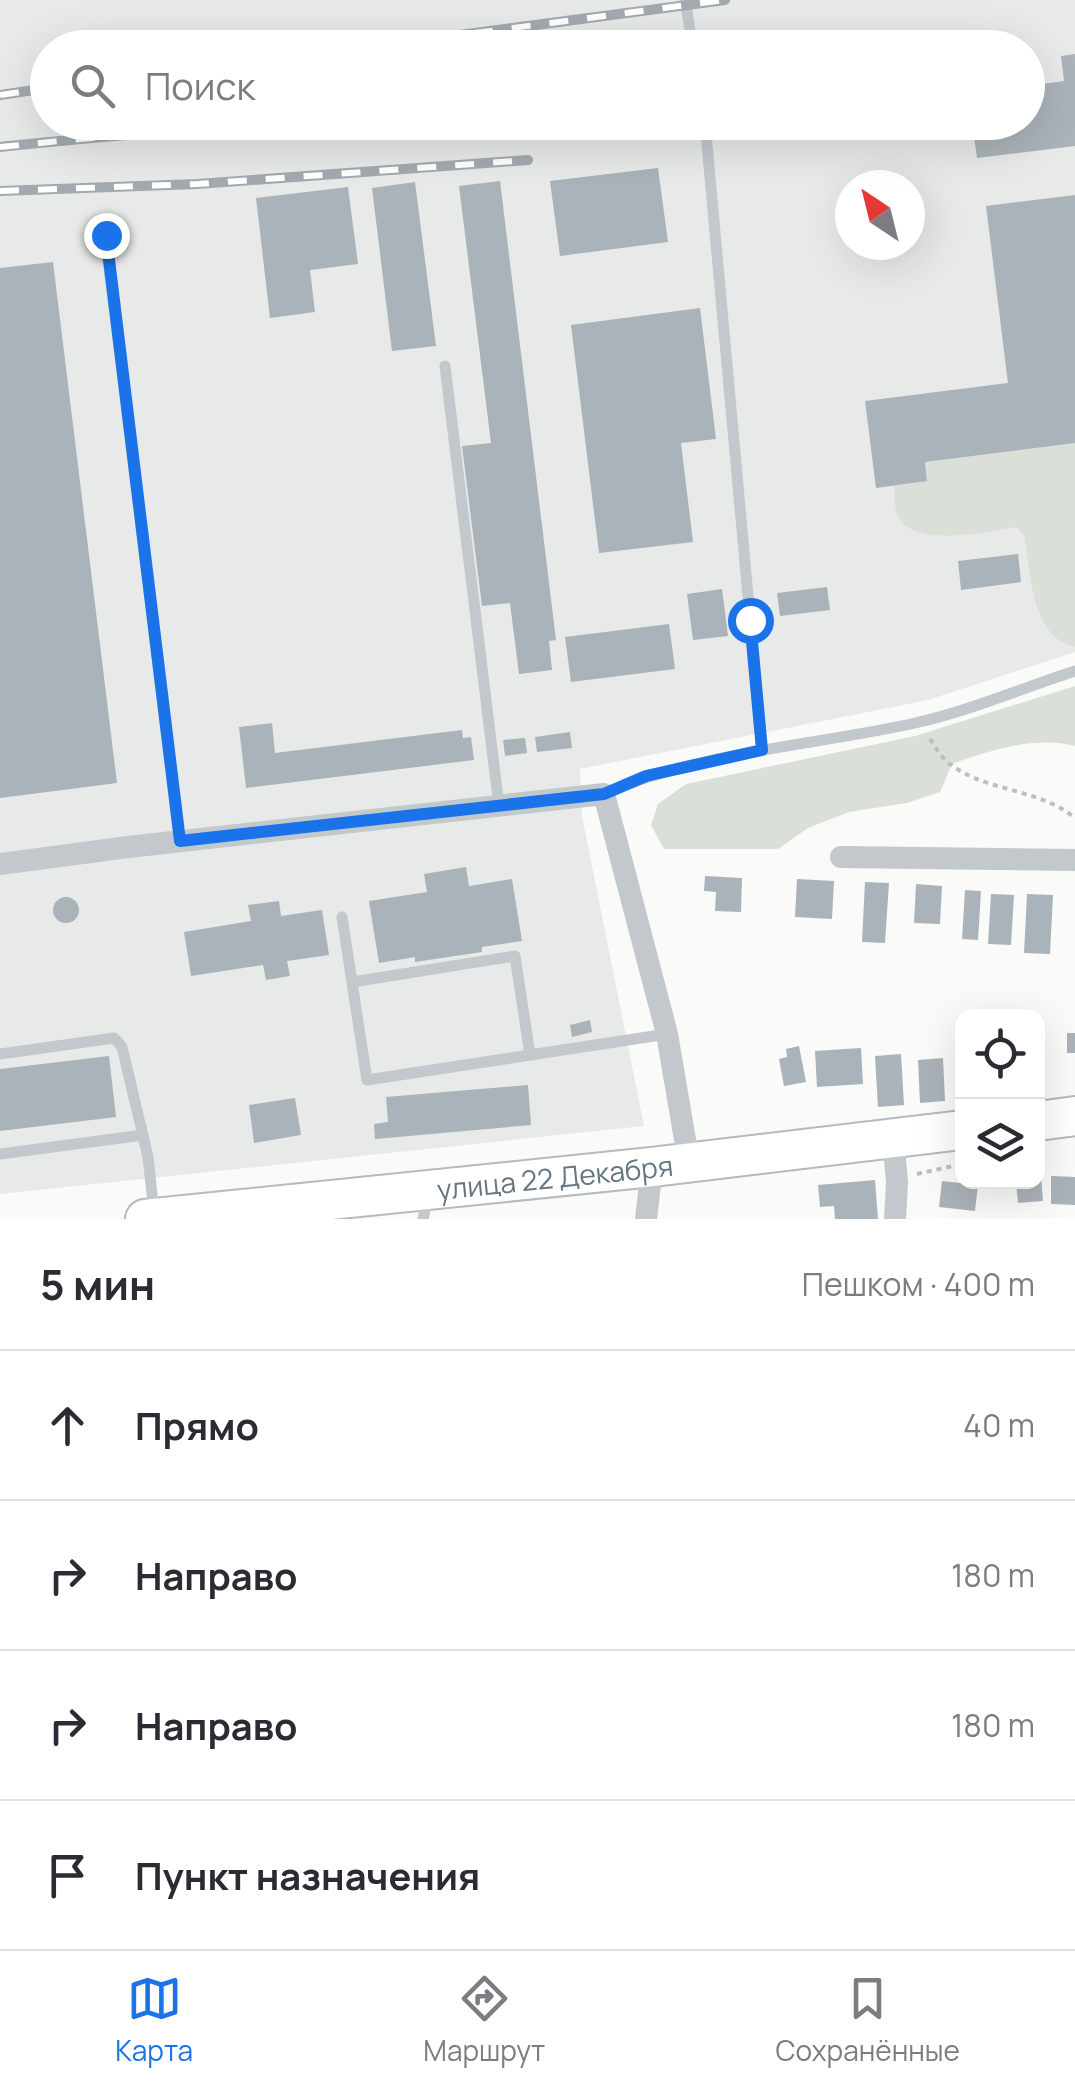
<!DOCTYPE html>
<html lang="ru">
<head>
<meta charset="utf-8">
<style>
	body { margin:0; font-family:Manrope,sans-serif; background:#f7f7f7; color:#2b2b33 }
	.controls { position:absolute; right:30px; bottom:30px; display:grid; overflow:hidden; border-radius:20px; box-shadow:0 10px 40px #0002 }
	.controls button { width:90px; height:90px; display:grid; place-items:center; padding:0; border:0; border-bottom:2px solid #e1e1e2; background:#fff; color:#2b2b33; font:50px sans-serif }
	.compass { position:absolute; left:835px; top:170px; width:90px; height:90px; border-radius:50%; background:#fff; box-shadow:0 10px 40px #0002; rotate:325deg }
	.stop { position:absolute; width:30px; height:30px; margin:-22px; border:8px solid #1a73e8; border-radius:50%; background:#fff }
	.stop.end { background:#1a73e8; border-color:#fff; box-shadow:0 2px 10px #0008 }
	.list { margin:0; padding:0; list-style:none }
	h2 { display:flex; justify-content:space-between; align-items:center; height:130px; margin:0; padding:0 40px; font-size:42px }
	h2 small { font-size:32px; font-weight:400; color:#7c7c81 }
	.list li { display:grid; grid-template-columns:65px 1fr auto; gap:30px; align-items:center; box-sizing:border-box; height:150px; padding:0 40px; border-top:2px solid #e1e1e2 }
	.list b { display:block; font-size:38px; white-space:nowrap }
	.list em { font-size:32px; font-style:normal; color:#7c7c81 }
	.icon { flex:none; width:55px; height:55px; fill:none; stroke:currentColor; stroke-width:2; stroke-linecap:round; stroke-linejoin:round }
	.map { position:relative; flex:none; width:1075px; height:1219px; overflow:hidden }
	.search { position:absolute; background:#fff; box-shadow:0 10px 40px #0002; left:30px; right:30px; top:30px; height:110px; display:flex; align-items:center; gap:25px; box-sizing:border-box; padding:0 35px; border-radius:55px; color:#7c7c81; font-size:38px }
	.sheet { height:730px; background:#fff }
	nav { display:flex; justify-content:space-around; align-items:center; box-sizing:border-box; height:140px; border-top:2px solid #e1e1e2; background:#fff; font-size:28px; color:#7c7c81 }
	nav a { display:grid; justify-items:center; gap:5px }
	nav .on { color:#1a73e8 }
	.map>svg:first-child { display:block }
	.built { fill:#e8e9e9; fill-rule:evenodd }
	.green { fill:#dadfd7 }
	.building { fill:#aab3b9 }
	.lines { fill:none; stroke-linecap:round; stroke-linejoin:round }
	.primary-casing { stroke:#b5babe; stroke-width:42 }
	.path { stroke:#bbbfc2; stroke-width:4; stroke-dasharray:5 5; stroke-linecap:butt }
	.lane { stroke:#c3c8cc; stroke-width:11 }
	.street { stroke:#c3c8cc; stroke-width:22 }
	.primary { stroke:#fff; stroke-width:38 }
	.rail-casing { stroke:#a2aab0; stroke-width:10 }
	.rail { stroke:#fff; stroke-width:6; stroke-dasharray:19; stroke-linecap:butt }
	.route { stroke:#1a73e8; stroke-width:12 }
	.labels { text-anchor:middle; dominant-baseline:central; stroke-width:10; stroke-linejoin:round; paint-order:stroke }
	.street-label { font-size:28px; fill:#657683; stroke:#fff }
</style>
</head>
<body>
<div class="map">
<svg width="1075" height="1219" viewBox="0 0 1075 1219">
	<rect width="100%" height="100%" fill="#fafaf8"/>
	<!-- built -->
	<path class="built" d="M 0,0 L 1075,0 L 1075,652 L 928,700 L 580,769 L 582,816 L 644,1126 L 0,1194 ZM 48,48 L 1028,48 L 1028,122 L 48,122 ZM 850,185 L 910,185 L 910,245 L 850,245 Z"/>
	<!-- green -->
	<path class="green" d="M 1075,443 L 1075,647 C 1030,636 1032,574 1024,536 L 1017,527 C 987,531 916,549 898,517 C 894,509 895,495 894,486 L 927,481 L 925,462 Z
		M 1075,686 L 1075,746 C 1033,736 992,750 952,764 L 940,792 L 907,803 L 849,812 L 808,828 L 778,849 L 664,849 L 651,825 L 658,804 L 686,784 L 915,736 Z"/>
	<!-- building -->
	<path class="building" d="M 1075,54 L 1075,146 L 977,158 L 972,122 L 1028,122 L 1028,86 L 1064,81 L 1061,56 Z
		M 658,168 L 668,242 L 560,256 L 550,181 Z
		M 500,181 L 556,640 L 549,641 L 552,670 L 519,674 L 510,603 L 482,606 L 462,446 L 491,443 L 459,186 Z
		M 415,182 L 436,346 L 392,351 L 372,188 Z
		M 348,187 L 358,264 L 310,270 L 315,312 L 270,318 L 256,198 Z
		M 1075,195 L 1075,443 L 925,462 L 927,481 L 876,488 L 865,401 L 1008,383 L 986,206 Z
		M 53,262 L 117,783 L 0,798 L 0,268 Z
		M 700,308 L 716,439 L 681,443 L 693,542 L 599,553 L 571,325 Z
		M 1018,554 L 1021,582 L 961,590 L 958,561 Z
		M 827,587 L 830,610 L 780,616 L 777,593 Z
		M 722,589 L 728,636 L 693,640 L 687,594 Z
		M 669,624 L 675,669 L 571,682 L 565,637 Z
		M 272,723 L 275,753 L 462,730 L 463,738 L 471,737 L 474,760 L 246,788 L 239,727 Z
		M 570,732 L 572,748 L 537,752 L 535,737 Z
		M 525,738 L 527,753 L 505,756 L 503,740 Z
		M 466,867 L 469,886 L 512,879 L 522,941 L 482,947 L 482,952 L 415,962 L 415,957 L 379,963 L 369,901 L 427,892 L 424,874 Z
		M 705,876 L 742,878 L 741,912 L 715,911 L 716,892 L 704,891 Z
		M 797,879 L 834,881 L 832,919 L 795,917 Z
		M 865,882 L 889,883 L 885,943 L 862,942 Z
		M 916,884 L 942,886 L 940,924 L 914,923 Z
		M 965,890 L 981,891 L 978,940 L 962,939 Z
		M 991,894 L 1014,895 L 1011,945 L 988,944 Z
		M 1027,894 L 1053,895 L 1050,954 L 1024,953 Z
		M53 910a13 13 0 1 1 26 0a13 13 0 1 1-26 0Z
		M 279,901 L 281,916 L 322,910 L 329,955 L 287,961 L 290,976 L 266,980 L 263,965 L 191,976 L 184,932 L 251,921 L 248,905 Z
		M 590,1020 L 592,1032 L 572,1037 L 570,1025 Z
		M 1067,1033 L 1075,1033 L 1075,1053 L 1067,1053 Z
		M 799,1046 L 806,1082 L 784,1086 L 779,1059 L 787,1057 L 786,1049 Z
		M 861,1048 L 863,1084 L 817,1087 L 815,1051 Z
		M 901,1054 L 904,1105 L 878,1107 L 875,1056 Z
		M 109,1056 L 116,1117 L 0,1131 L 0,1069 Z
		M 943,1058 L 945,1101 L 920,1103 L 918,1060 Z
		M 528,1085 L 531,1125 L 375,1139 L 374,1124 L 388,1122 L 386,1097 Z
		M 295,1098 L 301,1135 L 254,1143 L 249,1105 Z
		M 1038,1162 L 1040,1162 L 1043,1201 L 1018,1203 L 1016,1182 L 1038,1182 Z
		M 1051,1176 L 1075,1177 L 1075,1205 L 1051,1204 Z
		M 875,1180 L 878,1219 L 835,1219 L 834,1206 L 820,1207 L 818,1185 Z
		M 942,1181 L 978,1185 L 975,1211 L 939,1207 Z"/>
	<g class="lines">
		<defs>
			<g id="primary">
				<path d="M 1038,1121 L 1075,1116"/>
				<path id="s1" d="M 145,1219 L 652,1167 L 962,1130"/>
			</g>
		</defs>
		<!-- primary casing -->
		<use href="#primary" class="primary-casing"/>
		<!-- path -->
		<path class="path" d="M 930,739 C 936,747 941,758 950,764 C 986,792 1039,788 1075,818
			M 917,1174 L 962,1164"/>
		<!-- lane -->
		<path class="lane" d="M 685,0 L 693,48
			M 705,122 L 762,750
			M 105,235 L 180,841
			M 445,366 L 499,806
			M 604,794 C 702,751 812,746 915,723 C 969,711 1023,688 1075,671
			M 342,917 L 367,1080 L 667,1034
			M 352,982 L 515,956 L 530,1055
			M 0,1054 L 114,1038 L 122,1047 L 148,1157 L 154,1213
			M 0,1154 L 143,1135
			M 423,1219 L 428,1197"/>
		<!-- street -->
		<path class="street" d="M 841,857 L 1075,860
			M 0,864 L 128,847 L 604,794 L 667,1034 L 689,1163
			M 893,1138 L 897,1182 L 895,1219
			M 646,1219 L 652,1167"/>
		<!-- primary -->
		<use href="#primary" class="primary"/>
		<defs>
			<path id="rail" d="M 361,48 L 725,0
				M 0,95 L 48,88
				M 0,147 C 81,139 162,130 244,129 C 349,127 454,133 558,122
				M 0,191 L 197,184 L 528,160"/>
		</defs>
		<!-- rail casing -->
		<use href="#rail" class="rail-casing"/>
		<!-- rail -->
		<use href="#rail" class="rail"/>
	</g>
	<g class="lines">
		<!-- route -->
		<path class="route" d="M 106,235 L 180,841 L 604,794 L 646,776 L 762,750 L 750,620"/>
	</g>
	<g class="labels">
		<!-- street labels -->
		<g class="street-label">
			<text stroke="none"><textPath href="#s1" startOffset="412">улица 22 Декабря</textPath></text>
		</g>
	</g>
</svg>
<div class="controls">
<button><svg class="icon" aria-label="locate" viewBox="0 0 24 24"><circle cx="12" cy="12" r="6"/><path d="M12 2v4M12 18v4M2 12h4M18 12h4"/></svg></button>
<button><svg class="icon" aria-label="layers" viewBox="0 0 24 24"><path d="M12 4l9 5-9 5-9-5zM3 14l9 5 9-5"/></svg></button>
</div>
<svg class="compass" viewBox="-18 -18 36 36"><path d="M0-13l5 13h-10z" fill="#e53935"/><path d="M0 13l5-13h-10z" fill="#7c7c81"/></svg>
<div class="stop" style="left:750px;top:620px"></div>
<div class="stop end" style="left:106px;top:235px"></div>
<div class="search"><svg class="icon" aria-label="search" viewBox="0 0 24 24"><circle cx="10" cy="10" r="6"/><path d="M15 15l6 6"/></svg>Поиск</div>
</div>
<section class="sheet">
<h2>5 мин<small>Пешком · 400 m</small></h2>
<ul class="list">
<li><svg class="icon" aria-label="ahead" viewBox="0 0 24 24"><path d="M12 20V5M6 11l6-6 6 6"/></svg><div><b>Прямо</b></div><em>40 m</em></li>
<li><svg class="icon" aria-label="right" viewBox="0 0 24 24"><path d="M7 20v-9h11M14 6l5 5-5 5"/></svg><div><b>Направо</b></div><em>180 m</em></li>
<li><svg class="icon" aria-label="right" viewBox="0 0 24 24"><path d="M7 20v-9h11M14 6l5 5-5 5"/></svg><div><b>Направо</b></div><em>180 m</em></li>
<li><svg class="icon" aria-label="arrive" viewBox="0 0 24 24"><path d="M6 21V4h12l-3 4 3 4H6"/></svg><div><b>Пункт назначения</b></div></li>
</ul>
</section>
<nav>
<a class="on"><svg class="icon" aria-label="map" viewBox="0 0 24 24"><path d="M3 6l6-2 6 2 6-2v14l-6 2-6-2-6 2zM9 4v14M15 6v14"/></svg>Карта</a>
<a><svg class="icon" aria-label="directions" viewBox="0 0 24 24"><path d="M12 3l9 9-9 9-9-9zM9 14v-3h6M13 9l2 2-2 2"/></svg>Маршрут</a>
<a><svg class="icon" aria-label="saved" viewBox="0 0 24 24"><path d="M7 4h10v16l-5-4-5 4z"/></svg>Сохранённые</a>
</nav>
</body>
</html>
